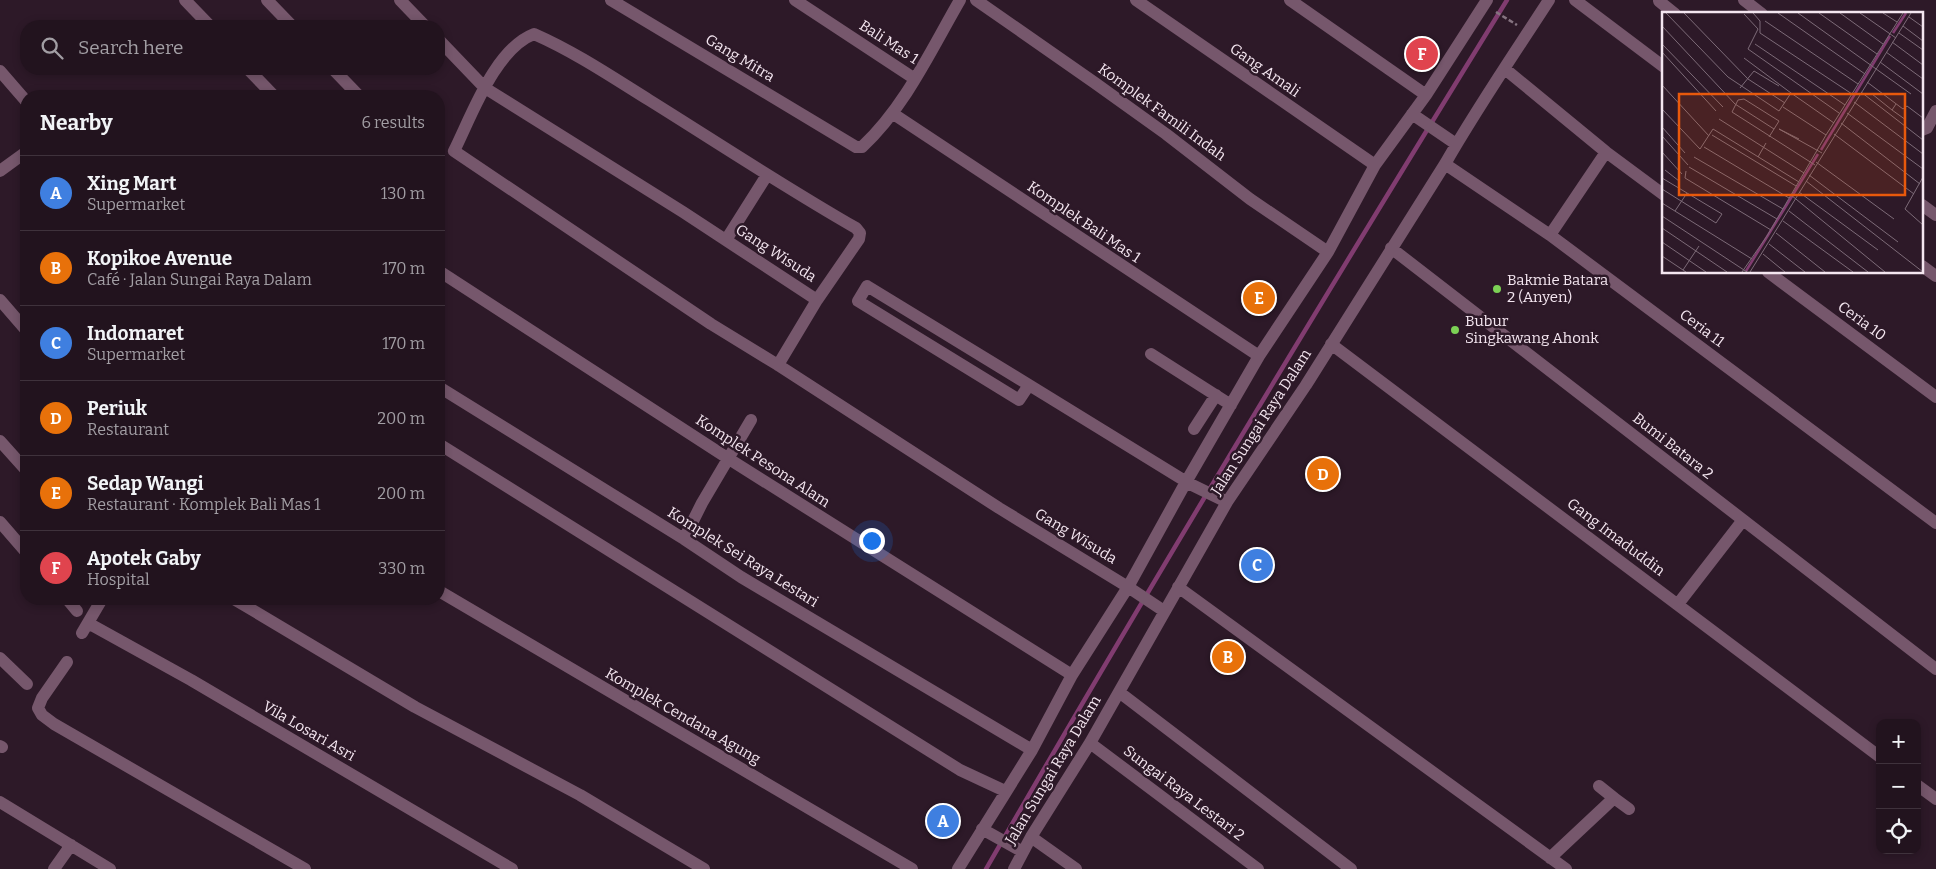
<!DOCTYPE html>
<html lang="en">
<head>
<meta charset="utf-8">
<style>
	body { margin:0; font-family:Bitter,serif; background:#2e202b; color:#f1f3f6 }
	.controls { position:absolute; right:15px; bottom:15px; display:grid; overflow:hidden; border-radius:10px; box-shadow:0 2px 8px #0003 }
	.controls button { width:45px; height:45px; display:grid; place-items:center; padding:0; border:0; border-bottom:1px solid #3f323c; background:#22131e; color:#f1f3f6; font:25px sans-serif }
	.you { position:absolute; left:871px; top:540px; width:18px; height:18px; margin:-12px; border:4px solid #fff; border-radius:50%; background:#1a73e8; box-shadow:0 0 0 8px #1a73e833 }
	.badge { display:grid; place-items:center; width:32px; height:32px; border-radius:50%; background:#7cd155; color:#fff; font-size:16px; font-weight:700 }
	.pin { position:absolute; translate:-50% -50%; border:2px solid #fff; box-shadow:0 1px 5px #0006 }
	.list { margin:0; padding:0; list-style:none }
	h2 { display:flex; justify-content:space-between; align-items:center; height:65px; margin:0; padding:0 20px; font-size:21px }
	h2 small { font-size:16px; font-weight:400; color:#a29ea4 }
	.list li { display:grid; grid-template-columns:32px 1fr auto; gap:15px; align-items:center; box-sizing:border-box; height:75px; padding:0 20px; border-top:1px solid #3f323c }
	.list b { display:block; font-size:19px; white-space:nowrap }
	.list p { margin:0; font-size:16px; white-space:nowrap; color:#a29ea4 }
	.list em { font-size:16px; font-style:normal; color:#a29ea4 }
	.icon { flex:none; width:28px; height:28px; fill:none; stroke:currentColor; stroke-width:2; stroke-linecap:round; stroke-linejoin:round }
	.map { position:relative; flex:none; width:1936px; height:869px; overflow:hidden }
	.search { position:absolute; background:#22131e; box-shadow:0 2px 8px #0003; left:20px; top:20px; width:425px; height:55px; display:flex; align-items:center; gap:12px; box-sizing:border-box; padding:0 18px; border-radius:20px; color:#a29ea4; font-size:19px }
	.panel { position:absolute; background:#22131e; box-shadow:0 2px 8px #0003; left:20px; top:90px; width:425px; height:515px; border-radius:20px }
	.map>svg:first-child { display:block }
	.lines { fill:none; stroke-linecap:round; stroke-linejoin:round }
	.stream { stroke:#813c70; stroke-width:4.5 }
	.path { stroke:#857380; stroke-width:2.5; stroke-dasharray:5 2.5; stroke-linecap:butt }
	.minor { stroke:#76576c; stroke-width:12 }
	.poi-dot { fill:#7cd155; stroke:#2d1928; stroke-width:2 }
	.labels { text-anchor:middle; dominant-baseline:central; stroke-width:5; stroke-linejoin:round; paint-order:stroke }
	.street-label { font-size:15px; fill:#f4e6f0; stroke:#2d1928 }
	.poi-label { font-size:15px; fill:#f4e6f0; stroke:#2d1928; text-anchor:start }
	.inset-river { fill:none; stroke:#813c70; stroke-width:2.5 }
	.inset-road { fill:none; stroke:#7d6b78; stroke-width:1 }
	.view { fill:#e8590c; fill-opacity:0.15; stroke:#e8590c; stroke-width:2.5 }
	.inset-edge { fill:none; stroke:#f4e6f0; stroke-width:2.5 }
</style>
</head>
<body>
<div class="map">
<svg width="1936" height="869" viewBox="0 0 1936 869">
	<rect width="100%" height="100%" fill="#2d1928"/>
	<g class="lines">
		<!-- stream -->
		<path class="stream" d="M 986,869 C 1155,576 1330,287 1507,0"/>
		<!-- path -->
		<path class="path" d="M 1496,12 L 1517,25"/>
		<!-- minor -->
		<path class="minor" d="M 185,0 L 210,26
			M 267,0 L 292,26
			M 400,0 L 425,26
			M 611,0 L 856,147 L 862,147 C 905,107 931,50 960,0
			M 795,0 L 915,79
			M 976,0 L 1095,83 L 1166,134 L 1250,199 L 1328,252
			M 1136,0 L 1375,165
			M 1290,0 L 1426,95
			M 1575,0 L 1664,67
			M 1744,0 L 1762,14
			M 1659,1 L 1675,14
			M 439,40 L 485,88 L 683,212 L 817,300 L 778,365
			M 248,69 L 274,96
			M 333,69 L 359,96
			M 1505,69 L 1606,152 L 1664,195
			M 0,71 L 26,101
			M 892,113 L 1259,356
			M 1412,114 L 1456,144
			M 1922,130 L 1927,128 L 1936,111
			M 1445,164 L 1550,235 L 1936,523
			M 0,171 L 26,152
			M 1922,205 L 1936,215
			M 1550,235 L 1606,152
			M 726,240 L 767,175
			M 1391,248 L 1936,669
			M 1922,266 L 1936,276
			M 439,271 L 729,459 L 1072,675
			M 1768,272 L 1936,397
			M 0,300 L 26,330
			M 817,300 L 859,239 L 860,233 L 856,228 C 786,188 718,143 649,100 C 612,77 575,52 534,34 C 495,49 472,115 454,151 L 711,324 L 778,365 L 999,508 L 1128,587 L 1164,611
			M 1331,344 L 1880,757
			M 1151,354 L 1231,405
			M 1029,385 L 1019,400 L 858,301 L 867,286 L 1047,396 L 1190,484 L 1227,502
			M 439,387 L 684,539 L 741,577 L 1032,750
			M 1194,429 L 1216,395
			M 0,441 L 26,470
			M 439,444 L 960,770 L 1005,791
			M 0,522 L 26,552
			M 684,539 L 702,503 L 751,420
			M 1178,587 L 1566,869
			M 439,591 L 912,869
			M 67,599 L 77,611
			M 234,599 L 415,707 L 580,795 L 704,869
			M 1678,604 L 1743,520
			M 88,623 L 191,680 L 512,869
			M 82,633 L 102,599
			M 0,658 L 27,684
			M 67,662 L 42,698 L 38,708 L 42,715 L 54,724 L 305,869
			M 1119,692 L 1351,869
			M 1090,743 L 1258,869
			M 0,746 L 2,747
			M 1917,785 L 1936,799
			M 1614,798 L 1629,809
			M 0,802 L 110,869
			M 982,829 L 1023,852
			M 1031,837 L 1076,869
			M 1550,858 L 1614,798 L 1599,786
			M 54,869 L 71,845
			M 958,869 L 1032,750 L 1072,675 L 1128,587 L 1186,482 L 1259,356 L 1328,252 L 1375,165 L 1426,95 L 1487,0
			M 1014,869 L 1031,837 L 1090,743 L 1227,502 L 1306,385 L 1445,164 C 1477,108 1514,54 1549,0"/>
	</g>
	<!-- markers -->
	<g class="poi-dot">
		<circle cx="1497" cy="289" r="5"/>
		<circle cx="1455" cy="330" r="5"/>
	</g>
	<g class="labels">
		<!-- street labels -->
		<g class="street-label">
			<text transform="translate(889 42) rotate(33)">Bali Mas 1</text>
			<text transform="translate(740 58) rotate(31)">Gang Mitra</text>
			<text transform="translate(1265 70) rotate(35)">Gang Amali</text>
			<text transform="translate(1162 112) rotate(36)">Komplek Famili Indah</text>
			<text transform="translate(1084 222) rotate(34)">Komplek Bali Mas 1</text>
			<text transform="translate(776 253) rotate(33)">Gang Wisuda</text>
			<text transform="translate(1862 321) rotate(36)">Ceria 10</text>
			<text transform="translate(1702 328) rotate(37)">Ceria 11</text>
			<text transform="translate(1261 422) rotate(-57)">Jalan Sungai Raya Dalam</text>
			<text transform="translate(1673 446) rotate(38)">Bumi Batara 2</text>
			<text transform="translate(763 461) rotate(33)">Komplek Pesona Alam</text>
			<text transform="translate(1076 536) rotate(31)">Gang Wisuda</text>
			<text transform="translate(1616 537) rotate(37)">Gang Imaduddin</text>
			<text transform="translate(743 557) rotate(32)">Komplek Sei Raya Lestari</text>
			<text transform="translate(683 716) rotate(30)">Komplek Cendana Agung</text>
			<text transform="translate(309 731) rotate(30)">Vila Losari Asri</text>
			<text transform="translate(1053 770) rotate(-59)">Jalan Sungai Raya Dalam</text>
			<text transform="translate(1184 793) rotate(37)">Sungai Raya Lestari 2</text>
		</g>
		<!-- poi labels -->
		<g class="poi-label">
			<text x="1507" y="280">Bakmie Batara<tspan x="1507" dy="17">2 (Anyen)</tspan></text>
			<text x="1465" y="321">Bubur<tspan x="1465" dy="17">Singkawang Ahonk</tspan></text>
		</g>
	</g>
	<!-- overview -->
	<g transform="translate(1662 12)">
		<rect width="261" height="261" fill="#2d1928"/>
		<path class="inset-river" d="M 231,21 L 244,1M 159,138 L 228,24M 84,259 L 156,142"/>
		<path class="inset-road" d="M 4,1 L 66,65 L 117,99 L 129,81 L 82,46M 22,1 L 86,67 L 123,91M 91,1 L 98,9 L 98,21 L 190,82M 116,1 L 203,62M 136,1 L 249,82M 157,1 L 215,42M 178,1 L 221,32M 198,1 L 234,26M 221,1 L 235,10M 82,2 L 96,17 L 86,37 L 177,101M 247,5 L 261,15M 103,9 L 196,72M 0,14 L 73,92 L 112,117 L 107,125M 241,14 L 261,29M 237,21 L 261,38M 230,30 L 261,53M 0,32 L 61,95M 93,32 L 183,93M 0,40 L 54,99M 224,40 L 261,67M 218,50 L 261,82M 92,59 L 117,74M 205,70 L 241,97 L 245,94 L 261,106M 0,73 L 47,124M 78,76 L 92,59M 199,80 L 261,128M 129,81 L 172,111M 210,82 L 230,98 L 234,92M 192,90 L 261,142M 121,95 L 164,123M 0,97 L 38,137 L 51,117 L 137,170M 230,98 L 244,108M 185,101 L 261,157M 57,107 L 142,161M 179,111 L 258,172M 0,115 L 23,141M 112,117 L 117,109 L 82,87 L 76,88 L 70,100 L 153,153M 172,122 L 252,182M 50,123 L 134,174M 0,124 L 26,153M 137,127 L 117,117 L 160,141M 42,135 L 127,186M 0,140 L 20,162M 32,145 L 121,197M 96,145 L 104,131M 154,150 L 232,207M 27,155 L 115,207M 3,158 L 17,169M 24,159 L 23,166 L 109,218M 147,163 L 236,230M 261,165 L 243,197 L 261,213M 0,166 L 60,202 L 54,211 L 0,177M 144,169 L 261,260M 137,180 L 216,238M 129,183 L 223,260M 0,191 L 90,247M 13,199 L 25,181M 127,199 L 206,260M 0,204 L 85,260M 121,209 L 191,260M 0,216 L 65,260M 114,221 L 163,260M 0,230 L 44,260M 107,232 L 143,260M 101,242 L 123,260M 0,244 L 24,260M 21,258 L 37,234M 80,260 L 105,224 L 164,123 L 241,1M 88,260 L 249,1"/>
		<path class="view" d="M 17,82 L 243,82 L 243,183 L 17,183 Z"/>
		<rect width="261" height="261" class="inset-edge"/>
	</g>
</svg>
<div class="controls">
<button>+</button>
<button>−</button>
<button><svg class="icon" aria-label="locate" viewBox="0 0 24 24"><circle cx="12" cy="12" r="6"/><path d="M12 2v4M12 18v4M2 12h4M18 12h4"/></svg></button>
</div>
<div class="you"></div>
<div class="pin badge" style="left:943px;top:821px;background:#3f7fe0">A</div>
<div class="pin badge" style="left:1228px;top:657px;background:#e8710a">B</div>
<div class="pin badge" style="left:1257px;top:565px;background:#3f7fe0">C</div>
<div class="pin badge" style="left:1323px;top:474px;background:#e8710a">D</div>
<div class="pin badge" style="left:1259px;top:298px;background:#e8710a">E</div>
<div class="pin badge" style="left:1422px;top:54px;background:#e0444e">F</div>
<div class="search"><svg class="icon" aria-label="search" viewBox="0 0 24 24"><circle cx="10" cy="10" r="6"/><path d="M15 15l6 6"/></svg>Search here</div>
<section class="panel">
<h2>Nearby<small>6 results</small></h2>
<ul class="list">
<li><span class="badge" style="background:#3f7fe0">A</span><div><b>Xing Mart</b><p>Supermarket</p></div><em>130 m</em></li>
<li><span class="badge" style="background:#e8710a">B</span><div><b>Kopikoe Avenue</b><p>Café · Jalan Sungai Raya Dalam</p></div><em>170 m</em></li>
<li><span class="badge" style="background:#3f7fe0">C</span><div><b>Indomaret</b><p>Supermarket</p></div><em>170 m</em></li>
<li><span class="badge" style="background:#e8710a">D</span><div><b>Periuk</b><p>Restaurant</p></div><em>200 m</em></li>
<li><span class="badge" style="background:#e8710a">E</span><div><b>Sedap Wangi</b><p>Restaurant · Komplek Bali Mas 1</p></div><em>200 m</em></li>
<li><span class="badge" style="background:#e0444e">F</span><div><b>Apotek Gaby</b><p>Hospital</p></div><em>330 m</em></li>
</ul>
</section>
</div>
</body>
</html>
